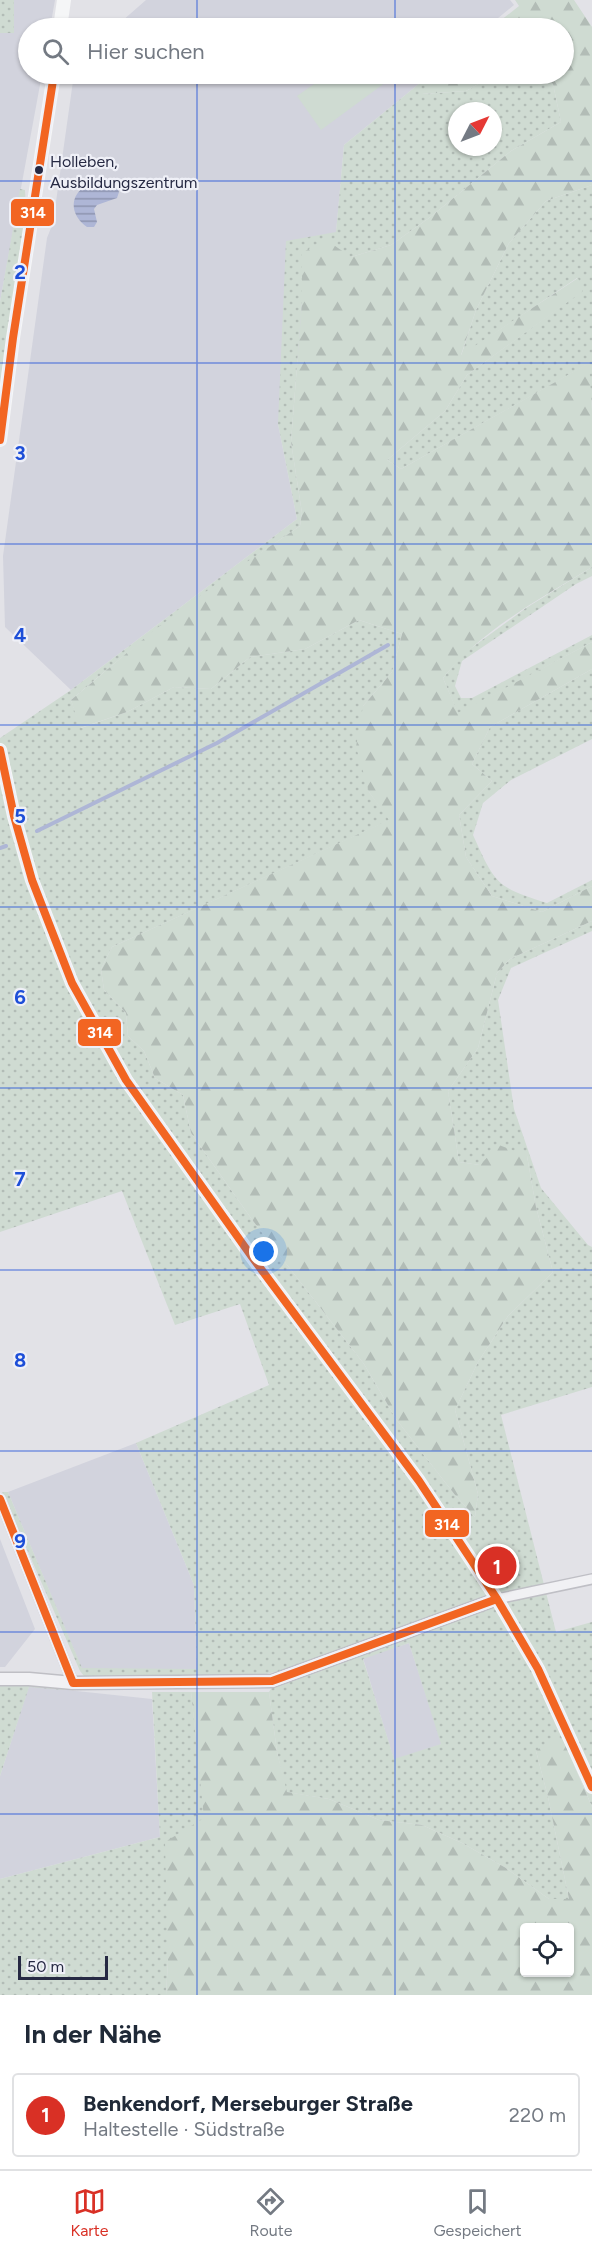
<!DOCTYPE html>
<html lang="de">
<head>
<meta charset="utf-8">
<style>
	body { margin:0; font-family:Figtree,sans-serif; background:#f6f6f7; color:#1f2937 }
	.controls { position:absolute; right:18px; bottom:18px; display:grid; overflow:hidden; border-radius:6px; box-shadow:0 2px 4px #0004 }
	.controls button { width:54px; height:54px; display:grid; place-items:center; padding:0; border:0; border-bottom:2px solid #e0e1e3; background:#fff; color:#1f2937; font:30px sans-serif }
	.compass { position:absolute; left:448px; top:102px; width:54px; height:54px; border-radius:50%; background:#fff; box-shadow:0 2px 4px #0004; rotate:48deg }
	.scale { position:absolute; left:18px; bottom:15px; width:90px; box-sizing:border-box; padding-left:6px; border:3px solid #262943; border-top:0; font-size:16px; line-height:21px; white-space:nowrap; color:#262943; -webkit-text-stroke:4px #eff0f7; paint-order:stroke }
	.you { position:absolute; left:264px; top:1252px; width:21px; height:21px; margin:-15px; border:4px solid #fff; border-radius:50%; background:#1a73e8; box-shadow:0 0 0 9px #1a73e833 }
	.badge { display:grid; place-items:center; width:39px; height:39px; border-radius:50%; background:#d93025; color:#fff; font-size:20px; font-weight:700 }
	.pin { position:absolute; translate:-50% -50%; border:3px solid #fff; box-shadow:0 2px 6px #0006 }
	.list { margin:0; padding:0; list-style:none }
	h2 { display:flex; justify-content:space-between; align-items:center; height:78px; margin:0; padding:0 24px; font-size:26px }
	h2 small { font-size:20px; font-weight:400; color:#747a83 }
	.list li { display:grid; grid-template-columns:39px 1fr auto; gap:18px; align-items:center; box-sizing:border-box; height:84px; margin:0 12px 12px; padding:0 12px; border:2px solid #e0e1e3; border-radius:6px }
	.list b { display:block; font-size:22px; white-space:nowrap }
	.list p { margin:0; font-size:20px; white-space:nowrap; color:#747a83 }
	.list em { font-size:20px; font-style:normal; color:#747a83 }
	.icon { flex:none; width:33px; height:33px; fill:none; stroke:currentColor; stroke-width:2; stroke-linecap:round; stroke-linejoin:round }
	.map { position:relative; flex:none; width:592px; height:1995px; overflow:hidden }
	.search { position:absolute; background:#fff; box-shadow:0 2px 4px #0004; left:18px; right:18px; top:18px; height:66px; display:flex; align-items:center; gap:15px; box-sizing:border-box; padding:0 21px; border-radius:33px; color:#747a83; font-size:22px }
	.sheet { height:174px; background:#fff }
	nav { display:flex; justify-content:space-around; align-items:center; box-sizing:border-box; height:84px; border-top:2px solid #e0e1e3; background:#fff; font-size:16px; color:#747a83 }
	nav a { display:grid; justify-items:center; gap:3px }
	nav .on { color:#d93025 }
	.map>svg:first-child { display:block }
	.built { fill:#d2d3dd }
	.grass { fill:url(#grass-dots); fill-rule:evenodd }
	.forest { fill:url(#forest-firs); fill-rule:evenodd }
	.green { fill:#cfdbd2 }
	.water { fill:url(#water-rules) }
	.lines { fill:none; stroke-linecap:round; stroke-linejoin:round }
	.stream { stroke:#aeb6d6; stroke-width:4 }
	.minor-casing { stroke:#bfbfc5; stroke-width:12 }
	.tertiary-casing { stroke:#bfbfc5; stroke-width:15 }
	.minor { stroke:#f1f1f4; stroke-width:9 }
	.tertiary { stroke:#f1f1f4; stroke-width:12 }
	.secondary { stroke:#f5f6f7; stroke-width:14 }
	.bus-1-casing { stroke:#eff0f7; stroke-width:12 }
	.bus-1 { stroke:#f26522; stroke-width:8 }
	.grid { fill:none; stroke:#1d4ed8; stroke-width:1.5; stroke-opacity:0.55 }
	.bus-dot { fill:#262943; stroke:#eff0f7; stroke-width:2 }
	.labels { text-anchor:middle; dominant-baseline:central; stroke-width:4.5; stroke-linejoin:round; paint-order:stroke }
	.bus-label { font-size:16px; fill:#262943; stroke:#eff0f7; text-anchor:start }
	.grid-label { font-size:20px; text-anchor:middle; font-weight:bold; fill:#1d4ed8; stroke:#eff0f7; stroke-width:4.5; stroke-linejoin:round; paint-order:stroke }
	.line-badge { stroke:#eff0f7; stroke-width:2 }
	.badge-label { font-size:16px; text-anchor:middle; font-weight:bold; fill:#fff }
</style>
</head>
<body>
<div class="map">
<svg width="592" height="1995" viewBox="0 0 592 1995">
	<defs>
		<pattern id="grass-dots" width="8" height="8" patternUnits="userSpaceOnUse" patternTransform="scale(1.5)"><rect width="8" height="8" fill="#cfdbd2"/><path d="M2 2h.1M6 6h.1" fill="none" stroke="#b2bcb6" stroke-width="1.8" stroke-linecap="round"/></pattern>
		<pattern id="forest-firs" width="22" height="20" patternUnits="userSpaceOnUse" patternTransform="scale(1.5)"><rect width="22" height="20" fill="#cfdbd2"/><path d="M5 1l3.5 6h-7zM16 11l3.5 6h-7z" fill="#b2bcb6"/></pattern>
		<pattern id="water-rules" width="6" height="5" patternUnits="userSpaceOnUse" patternTransform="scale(1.5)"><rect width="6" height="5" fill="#aeb6d6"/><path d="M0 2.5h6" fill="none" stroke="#8d94af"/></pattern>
	</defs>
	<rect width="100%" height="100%" fill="#e2e2e7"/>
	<!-- built -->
	<path class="built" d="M 0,0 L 55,0 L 50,28 L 28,28 L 28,74 L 42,74 L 0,302 Z
		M 146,0 L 510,0 L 514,5 L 486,28 L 114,28 Z
		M 74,74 L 431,74 L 344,145 L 336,233 L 278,424 L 297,519 L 71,690 L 5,627 L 3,556 L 47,238 L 53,223 Z
		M 136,1443 L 194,1585 L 197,1669 L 82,1669 L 8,1492 Z
		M 0,1539 L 35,1629 L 5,1667 L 0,1667 Z
		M 409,1643 L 442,1744 L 394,1760 L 363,1658 Z
		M 29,1686 L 152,1699 L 160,1837 L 0,1879 L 0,1776 Z"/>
	<!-- grass -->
	<path class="grass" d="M 0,0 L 14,0 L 14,33 L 0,33 Z
		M 431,74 L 442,74 L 422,94 L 466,91 L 496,74 L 544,74 L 553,84 L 561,122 L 511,151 L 429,218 L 391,245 L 351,257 L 302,253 L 302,302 L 291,442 L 302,513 L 300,526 C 220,580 144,637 71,700 L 81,728 L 127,712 L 174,687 L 211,689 L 250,657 L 305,649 L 359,620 L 402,634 L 392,672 L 363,706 L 369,792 L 390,820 L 112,947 L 101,969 L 104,990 L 126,1013 L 128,1036 L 144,1051 L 155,1078 L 183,1095 L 191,1133 L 253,1221 L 364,1364 L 396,1419 L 455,1495 L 475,1517 L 478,1494 L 455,1410 L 478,1362 L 508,1316 L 553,1272 L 536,1207 L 527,1156 L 480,1165 L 459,1162 L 448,1091 L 478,1048 L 497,973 L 510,959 L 592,921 L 592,931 L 511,968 L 498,1000 L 514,1109 L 541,1188 L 588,1245 L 592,1247 L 592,1387 L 501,1415 L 556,1632 L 592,1622 L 592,1807 L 564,1740 L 536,1751 L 548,1797 L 569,1899 L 549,1899 L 506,1868 L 462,1843 L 422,1825 L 379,1820 L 329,1799 L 286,1792 L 277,1752 L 269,1692 L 283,1670 L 258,1676 L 84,1676 L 80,1671 L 2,1492 L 8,1492 L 82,1668 L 197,1669 L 194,1585 L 136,1443 L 269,1385 L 240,1304 L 175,1325 L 122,1191 L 0,1232 L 0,738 L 71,690 L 297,519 L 278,424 L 286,241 L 336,232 L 344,145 ZM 457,111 L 493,111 L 493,147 L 457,147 ZM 409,1643 L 441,1744 L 394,1759 L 363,1659 Z
		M 592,185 L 592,409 L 588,364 L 401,469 L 387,460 L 445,411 L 467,375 L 582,291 L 577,278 L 461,356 L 476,310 L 509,243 L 546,201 Z
		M 20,189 L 25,190 L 26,213 L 0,383 L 0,302 Z
		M 592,567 L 592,576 L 576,584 L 462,661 L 455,686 L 461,698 L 472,698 L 592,635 L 592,642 L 458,714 L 443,678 L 463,654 L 526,608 Z
		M 592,669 L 592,739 L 511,780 L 483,803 L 473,835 C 495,883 495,887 547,903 L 592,880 L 592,886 L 542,912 L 492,896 L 466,857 L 459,815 L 492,781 L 472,764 L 490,727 Z
		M 0,1683 L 63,1687 L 64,1690 L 29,1687 L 0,1776 Z
		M 152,1692 L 191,1692 L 205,1818 L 168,1961 L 166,1995 L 0,1995 L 0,1879 L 160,1837 Z"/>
	<!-- forest -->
	<path class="forest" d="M 515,0 L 574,0 L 592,27 L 592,185 L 546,201 L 509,243 L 476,310 L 461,355 L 578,278 L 583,291 L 467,375 L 445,411 L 387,460 L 401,469 L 589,363 L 592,409 L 592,567 C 540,599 481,630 443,678 L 458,713 L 592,642 L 592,669 L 490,727 L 472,764 L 492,781 L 459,815 L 466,857 L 492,896 L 542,912 L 592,886 L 592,921 L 510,959 L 497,973 L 478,1048 L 448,1091 L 459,1162 L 480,1165 L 499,1145 L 527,1156 L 536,1207 L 553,1272 L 508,1316 L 478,1362 L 455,1410 L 478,1494 L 475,1517 L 455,1495 L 396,1419 L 364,1364 L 253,1221 L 191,1133 L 183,1095 L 155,1078 L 144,1051 L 128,1036 L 126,1013 L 104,990 L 101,969 L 112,947 L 389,820 L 369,792 L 356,747 L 363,706 L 392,672 L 402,634 L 359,620 L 305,649 L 250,657 L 211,689 L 174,687 L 127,712 L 80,728 L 71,700 L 153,631 L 235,570 L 300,526 L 302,513 L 291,442 L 302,302 L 302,253 L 325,239 L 351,257 L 391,245 L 429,218 L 511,151 L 561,122 L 553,84 L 544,74 L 564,74 L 564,28 L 491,28 L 519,6 Z
		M 442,74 L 496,74 L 466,91 L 421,94 Z
		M 191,1692 L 269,1692 L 277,1752 L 287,1792 L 329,1799 L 379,1820 L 422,1825 L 462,1843 L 506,1868 L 549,1899 L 569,1899 L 548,1797 L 536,1751 L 548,1742 L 563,1739 L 592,1807 L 592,1995 L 166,1995 L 168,1961 L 165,1842 L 204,1818 ZM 524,1928 L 570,1928 L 570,1972 L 524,1972 Z"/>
	<!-- green -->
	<path class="green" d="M 328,74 L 397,74 L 321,130 L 297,96 Z"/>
	<!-- water -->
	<path class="water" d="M 113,186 L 117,187 L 119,192 L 117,198 L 97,205 L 94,209 L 97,222 L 94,227 L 87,227 C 72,217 68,198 84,187 L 103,189 Z"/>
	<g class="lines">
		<!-- stream -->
		<path class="stream" d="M 37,831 L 217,743 L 388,645
			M 0,848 L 6,846"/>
		<defs>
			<path id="minor" d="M 0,1499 L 73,1683
				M 497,1599 L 592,1579"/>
			<path id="tertiary" d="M 0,1679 L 29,1679 L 73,1683 L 272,1681 L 497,1599"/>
		</defs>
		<!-- minor casing -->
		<use href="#minor" class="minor-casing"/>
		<!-- tertiary casing -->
		<use href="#tertiary" class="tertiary-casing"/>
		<!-- minor -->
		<use href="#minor" class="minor"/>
		<!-- tertiary -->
		<use href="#tertiary" class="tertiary"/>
		<!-- secondary -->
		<path class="secondary" d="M 60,28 L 64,0
			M 0,440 L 13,338 L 54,74
			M 0,750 L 14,816 L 32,880 L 72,983 L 126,1080 L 252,1257 L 419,1481 L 497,1599 L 538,1669 L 592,1787"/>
		<defs>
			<path id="bus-1" d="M 0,440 L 13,338 L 54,74
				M 0,750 L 14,816 L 32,880 L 72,983 L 126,1080 L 252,1257 L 419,1481 L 497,1599 L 538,1669 L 592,1787
				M 0,1499 L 73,1683 L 272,1681 L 497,1599"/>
		</defs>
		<!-- bus-1 casing -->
		<use href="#bus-1" class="bus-1-casing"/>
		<!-- bus-1 -->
		<use href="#bus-1" class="bus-1"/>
	</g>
	<!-- grid -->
	<path class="grid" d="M 197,0 L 197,28M 395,0 L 395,28M 197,74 L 197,1995M 395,74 L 395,1995M 0,181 L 592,181M 0,363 L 592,363M 0,544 L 592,544M 0,725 L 592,725M 0,907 L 592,907M 0,1088 L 592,1088M 0,1270 L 592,1270M 0,1451 L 592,1451M 0,1632 L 592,1632M 0,1814 L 592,1814"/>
	<!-- markers -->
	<circle class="bus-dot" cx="39" cy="170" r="5"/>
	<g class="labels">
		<!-- bus labels -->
		<g class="bus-label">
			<text x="50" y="161">Holleben,<tspan x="50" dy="21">Ausbildungszentrum</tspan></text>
		</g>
	</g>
	<g class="grid-label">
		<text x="20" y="279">2</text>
		<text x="20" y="460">3</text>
		<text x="20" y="642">4</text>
		<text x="20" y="823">5</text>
		<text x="20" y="1004">6</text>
		<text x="20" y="1186">7</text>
		<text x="20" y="1367">8</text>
		<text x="20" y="1548">9</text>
	</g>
	<g class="line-badge">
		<rect x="10" y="198" width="45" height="29" rx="6" fill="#f26522"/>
		<rect x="77" y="1018" width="45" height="29" rx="6" fill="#f26522"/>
		<rect x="424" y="1509" width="46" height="29" rx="6" fill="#f26522"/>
	</g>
	<g class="badge-label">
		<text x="33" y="218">314</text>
		<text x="100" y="1038">314</text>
		<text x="447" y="1530">314</text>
	</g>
</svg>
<div class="controls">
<button><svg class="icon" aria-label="locate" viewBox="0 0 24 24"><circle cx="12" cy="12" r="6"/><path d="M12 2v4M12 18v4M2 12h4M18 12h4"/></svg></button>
</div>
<svg class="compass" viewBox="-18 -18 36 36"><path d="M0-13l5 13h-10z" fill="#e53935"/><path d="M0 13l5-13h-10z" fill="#747a83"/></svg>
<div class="scale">50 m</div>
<div class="you"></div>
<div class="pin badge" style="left:497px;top:1566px">1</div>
<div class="search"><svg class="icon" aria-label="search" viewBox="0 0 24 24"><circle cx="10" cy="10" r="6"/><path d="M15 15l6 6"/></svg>Hier suchen</div>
</div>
<section class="sheet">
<h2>In der Nähe<small></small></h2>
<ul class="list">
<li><span class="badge">1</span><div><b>Benkendorf, Merseburger Straße</b><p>Haltestelle · Südstraße</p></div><em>220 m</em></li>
</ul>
</section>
<nav>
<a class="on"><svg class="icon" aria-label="map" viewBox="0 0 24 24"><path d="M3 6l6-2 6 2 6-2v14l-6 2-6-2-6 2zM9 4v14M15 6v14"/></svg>Karte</a>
<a><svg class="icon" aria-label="directions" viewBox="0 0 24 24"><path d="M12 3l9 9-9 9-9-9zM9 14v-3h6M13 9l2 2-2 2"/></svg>Route</a>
<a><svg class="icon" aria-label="saved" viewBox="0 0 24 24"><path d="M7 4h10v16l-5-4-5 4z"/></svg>Gespeichert</a>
</nav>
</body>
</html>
